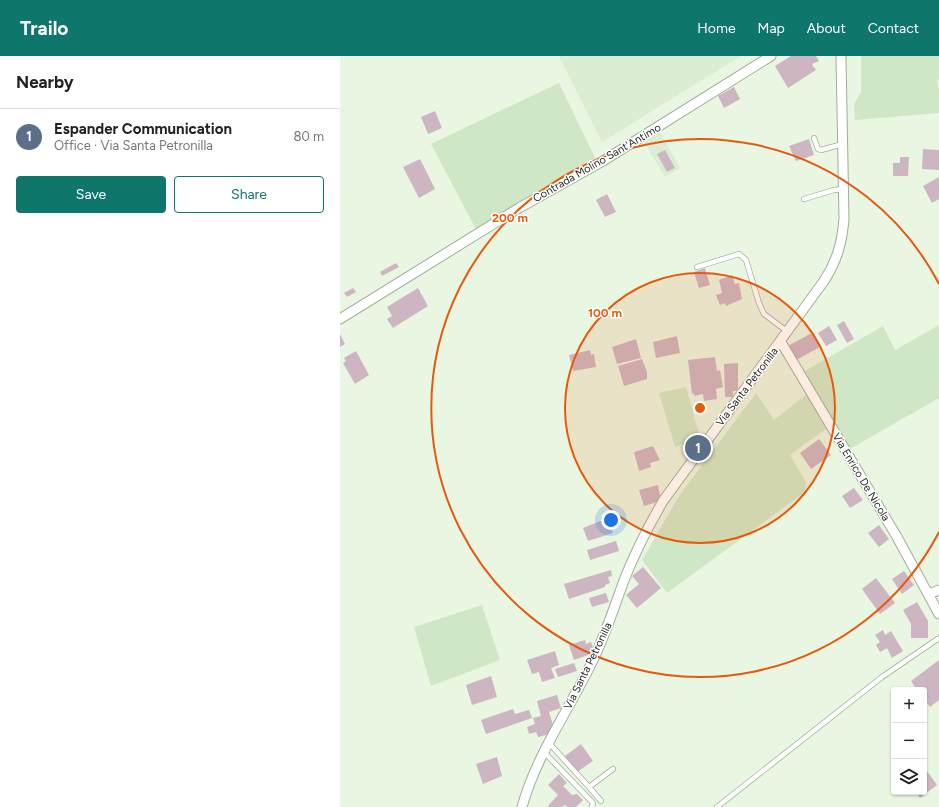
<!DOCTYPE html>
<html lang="en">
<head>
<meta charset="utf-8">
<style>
	body { margin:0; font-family:Figtree,sans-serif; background:#f6f6f6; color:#222 }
	.controls { position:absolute; right:12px; bottom:12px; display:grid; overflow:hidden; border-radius:4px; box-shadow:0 1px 3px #0004 }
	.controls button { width:36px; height:36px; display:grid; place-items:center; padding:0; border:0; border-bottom:1px solid #e0e0e0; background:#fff; color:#222; font:20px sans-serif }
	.you { position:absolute; left:271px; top:464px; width:14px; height:14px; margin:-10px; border:3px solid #fff; border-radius:50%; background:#1a73e8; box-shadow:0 0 0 6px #1a73e833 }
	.badge { display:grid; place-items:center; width:26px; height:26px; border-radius:50%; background:#0f766e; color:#fff; font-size:13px; font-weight:700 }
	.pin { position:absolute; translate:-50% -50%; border:2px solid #fff; box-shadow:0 1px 4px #0006 }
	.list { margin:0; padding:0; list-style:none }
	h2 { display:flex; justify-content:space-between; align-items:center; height:52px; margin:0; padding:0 16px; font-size:17px }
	h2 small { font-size:13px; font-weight:400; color:#767676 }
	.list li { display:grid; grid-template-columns:26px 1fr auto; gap:12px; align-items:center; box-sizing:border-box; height:56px; padding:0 16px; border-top:1px solid #e0e0e0 }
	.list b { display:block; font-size:15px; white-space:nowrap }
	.list p { margin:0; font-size:13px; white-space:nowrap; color:#767676 }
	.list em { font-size:13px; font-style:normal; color:#767676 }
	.actions { display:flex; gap:8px; padding:12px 16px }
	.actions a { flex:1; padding:9px 0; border:1px solid #0f766e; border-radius:4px; text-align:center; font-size:14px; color:#0f766e }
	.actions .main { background:#0f766e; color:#fff }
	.icon { flex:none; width:22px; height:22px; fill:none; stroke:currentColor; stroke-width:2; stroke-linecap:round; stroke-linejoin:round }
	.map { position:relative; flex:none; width:599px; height:751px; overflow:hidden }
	header { display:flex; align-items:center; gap:24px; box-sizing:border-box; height:56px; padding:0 20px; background:#0f766e; color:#fff }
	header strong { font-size:19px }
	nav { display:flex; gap:22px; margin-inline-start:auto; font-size:14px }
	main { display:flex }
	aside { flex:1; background:#fff }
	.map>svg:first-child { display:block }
	.built { fill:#dbedd2 }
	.green { fill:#d0e7c5 }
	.building { fill:#cdb6c1 }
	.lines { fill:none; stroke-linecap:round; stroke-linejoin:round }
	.lane-casing { stroke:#a0ad9a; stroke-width:6 }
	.street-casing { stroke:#a0ad9a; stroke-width:11 }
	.lane { stroke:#fff; stroke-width:4.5 }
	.street { stroke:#fff; stroke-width:9 }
	.ring { fill:none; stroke:#e8590c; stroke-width:2 }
	.labels { text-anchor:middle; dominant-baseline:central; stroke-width:3; stroke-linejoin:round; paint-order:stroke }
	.street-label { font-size:11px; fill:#1f231c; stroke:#fff }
	.centre { fill:#e8590c; stroke:#fff; stroke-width:2 }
	.ring-label { font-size:12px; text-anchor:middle; font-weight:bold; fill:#e8590c; stroke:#fff; stroke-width:3; stroke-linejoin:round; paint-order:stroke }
</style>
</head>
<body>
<header>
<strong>Trailo</strong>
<nav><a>Home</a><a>Map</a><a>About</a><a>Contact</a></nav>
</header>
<main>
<aside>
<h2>Nearby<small></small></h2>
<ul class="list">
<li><span class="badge" style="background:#5c6f8a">1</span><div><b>Espander Communication</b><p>Office · Via Santa Petronilla</p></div><em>80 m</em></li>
</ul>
<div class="actions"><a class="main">Save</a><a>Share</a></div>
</aside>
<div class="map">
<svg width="599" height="751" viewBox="0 0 599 751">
	<rect width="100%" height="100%" fill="#e9f6e2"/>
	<!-- built -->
	<path class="built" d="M 219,0 L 401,0 L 262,86 Z
		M 319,74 L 340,112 L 325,121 L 303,84 Z"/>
	<!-- green -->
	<path class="green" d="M 521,0 L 599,0 L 599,23 L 597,25 L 599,35 L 599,57 L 515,64 L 514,48 L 521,36 Z
		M 219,27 L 257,106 L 137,175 L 91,88 Z
		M 599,269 L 599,342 L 508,394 L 465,315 L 543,270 L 555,294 Z
		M 346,331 L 359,378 L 356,385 L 335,391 L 319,337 Z
		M 416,337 L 434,364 L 467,338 L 486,373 L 450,399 L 466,426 L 465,436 L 327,537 L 302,504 L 339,440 Z
		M 142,549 L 160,604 L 91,630 L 74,571 Z"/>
	<!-- building -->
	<path class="building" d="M 451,0 L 476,0 L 479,5 L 472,8 L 476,14 L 448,32 L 435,10 Z
		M 394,31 L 400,43 L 384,52 L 378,40 Z
		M 95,55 L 102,72 L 88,78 L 81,61 Z
		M 469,83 L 474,99 L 456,105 L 449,90 Z
		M 583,93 L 599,94 L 599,114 L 582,113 Z
		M 325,94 L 335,112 L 327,116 L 317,98 Z
		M 560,101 L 569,101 L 568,120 L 553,120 L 553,107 L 560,107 Z
		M 80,103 L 95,133 L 79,142 L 63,111 Z
		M 599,121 L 599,143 L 592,147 L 583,130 Z
		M 267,138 L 276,156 L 265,161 L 256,144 Z
		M 56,207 L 59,211 L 42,220 L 40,216 Z
		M 365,212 L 370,229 L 359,232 L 354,216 Z
		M 392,219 L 395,228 L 399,227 L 402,243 L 386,250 L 385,247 L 380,249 L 376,239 L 382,237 L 379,224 Z
		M 13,232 L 16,236 L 7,241 L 4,237 Z
		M 78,232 L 88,250 L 53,272 L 47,263 L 52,260 L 47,251 Z
		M 504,265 L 514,283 L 507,287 L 497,269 Z
		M 489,270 L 497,284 L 486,290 L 478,277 Z
		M 472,277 L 480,291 L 456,304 L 448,290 Z
		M 0,278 L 5,288 L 0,291 Z
		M 337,280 L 340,297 L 316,302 L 313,286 Z
		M 296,283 L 301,302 L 277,308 L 272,291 Z
		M 250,294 L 251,299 L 254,298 L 256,311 L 233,315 L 229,299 Z
		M 16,295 L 29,319 L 15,328 L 3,307 L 6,305 L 4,302 Z
		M 375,301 L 377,315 L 380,314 L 383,331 L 376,333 L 377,343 L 364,345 L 363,338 L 354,340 L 354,337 L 352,338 L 348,304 Z
		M 302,303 L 307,316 L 307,323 L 284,330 L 278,310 Z
		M 398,307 L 398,335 L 393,335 L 393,341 L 385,341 L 384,308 Z
		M 479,383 L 491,399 L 471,413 L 460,397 Z
		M 313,390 L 320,404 L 310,407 L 311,411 L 299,415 L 294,396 Z
		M 318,429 L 321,445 L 304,450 L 299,434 Z
		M 514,432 L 523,444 L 510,452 L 502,440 Z
		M 268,462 L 273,477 L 248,485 L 243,472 Z
		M 539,469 L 549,483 L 539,491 L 528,477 Z
		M 276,485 L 279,495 L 250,504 L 247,494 Z
		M 303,511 L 321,532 L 297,552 L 286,539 L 299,528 L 292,520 Z
		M 271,514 L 272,520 L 268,521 L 270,527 L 265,529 L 265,531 L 229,543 L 224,528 Z
		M 564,515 L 574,529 L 562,538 L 552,523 Z
		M 536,522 L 555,547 L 540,558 L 522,533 Z
		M 266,537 L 269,546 L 252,551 L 249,542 Z
		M 577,546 L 588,565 L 588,582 L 571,582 L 571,568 L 563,554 Z
		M 543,574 L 545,579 L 551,575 L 563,595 L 552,602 L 547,592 L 540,596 L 536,589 L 540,586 L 535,579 Z
		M 245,584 L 246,588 L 251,586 L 254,595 L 248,597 L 248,599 L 234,604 L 229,589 Z
		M 215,595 L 219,609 L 211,612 L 215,622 L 202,626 L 199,616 L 192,618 L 187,604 Z
		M 599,604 L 599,644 L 590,651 L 584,643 L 584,634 L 577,634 L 571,625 Z
		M 234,607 L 237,615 L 218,621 L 215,613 Z
		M 151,620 L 157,641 L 132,649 L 126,629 Z
		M 217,639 L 221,652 L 209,656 L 213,669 L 210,678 L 198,681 L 196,676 L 189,678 L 187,671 L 195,668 L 193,662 L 201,660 L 197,645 Z
		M 173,653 L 175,658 L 189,654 L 192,662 L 146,678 L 141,664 Z
		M 241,688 L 253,705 L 237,716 L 225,700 Z
		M 157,701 L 162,720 L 143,728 L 136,708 Z
		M 587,715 L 597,729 L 580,742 L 576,736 L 584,736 L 584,717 Z
		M 219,718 L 227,727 L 223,730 L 232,739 L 237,738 L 243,744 L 236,751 L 227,751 L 225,749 L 222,751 L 207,751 L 218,739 L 208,729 Z"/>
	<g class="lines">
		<defs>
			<path id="lane" d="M 474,82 L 478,93 L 481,94 L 503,88
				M 464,143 L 494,134 L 503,133
				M 357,211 L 399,198 L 406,204 L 419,247 L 424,258 L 448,276
				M 209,687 L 249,731 L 273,713
				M 204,696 L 253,747 L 252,751
				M 249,731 L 261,745
				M 377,751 L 542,621 L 599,582"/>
			<path id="street" d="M 0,263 L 179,152 L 263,105 L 431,0
				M 441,286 L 557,481 L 599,558
				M 589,538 L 599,534
				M 182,751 C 197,697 231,651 255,600 C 266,576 274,552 283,527 C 294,498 308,471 323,445 L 484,225 C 497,205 502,187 504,163 L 501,0"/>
		</defs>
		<!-- lane casing -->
		<use href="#lane" class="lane-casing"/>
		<!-- street casing -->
		<use href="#street" class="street-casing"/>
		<!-- lane -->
		<use href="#lane" class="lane"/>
		<!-- street -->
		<use href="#street" class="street"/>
	</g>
	<!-- distance rings -->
	<circle cx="360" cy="352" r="135" fill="#e8590c" fill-opacity=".12"/>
	<g class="ring">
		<circle cx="360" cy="352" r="135"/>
		<path d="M599 476A269 269 0 1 1 599 228"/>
	</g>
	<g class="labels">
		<!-- street labels -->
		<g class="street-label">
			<text transform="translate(257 107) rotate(-30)">Contrada Molino Sant'Antimo</text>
			<text transform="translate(407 331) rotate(-53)">Via Santa Petronilla</text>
			<text transform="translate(521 421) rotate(59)">Via Enrico De Nicola</text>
			<text transform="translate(248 610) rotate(-64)">Via Santa Petronilla</text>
		</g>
	</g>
	<circle cx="360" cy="352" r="6" class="centre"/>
	<g class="ring-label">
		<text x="170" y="166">200 m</text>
		<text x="265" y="261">100 m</text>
	</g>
</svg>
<div class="controls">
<button>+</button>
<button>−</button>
<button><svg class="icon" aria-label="layers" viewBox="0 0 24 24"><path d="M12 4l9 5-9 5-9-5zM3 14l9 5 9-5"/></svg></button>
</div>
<div class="you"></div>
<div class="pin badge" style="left:358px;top:392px;background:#5c6f8a">1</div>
</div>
</main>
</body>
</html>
